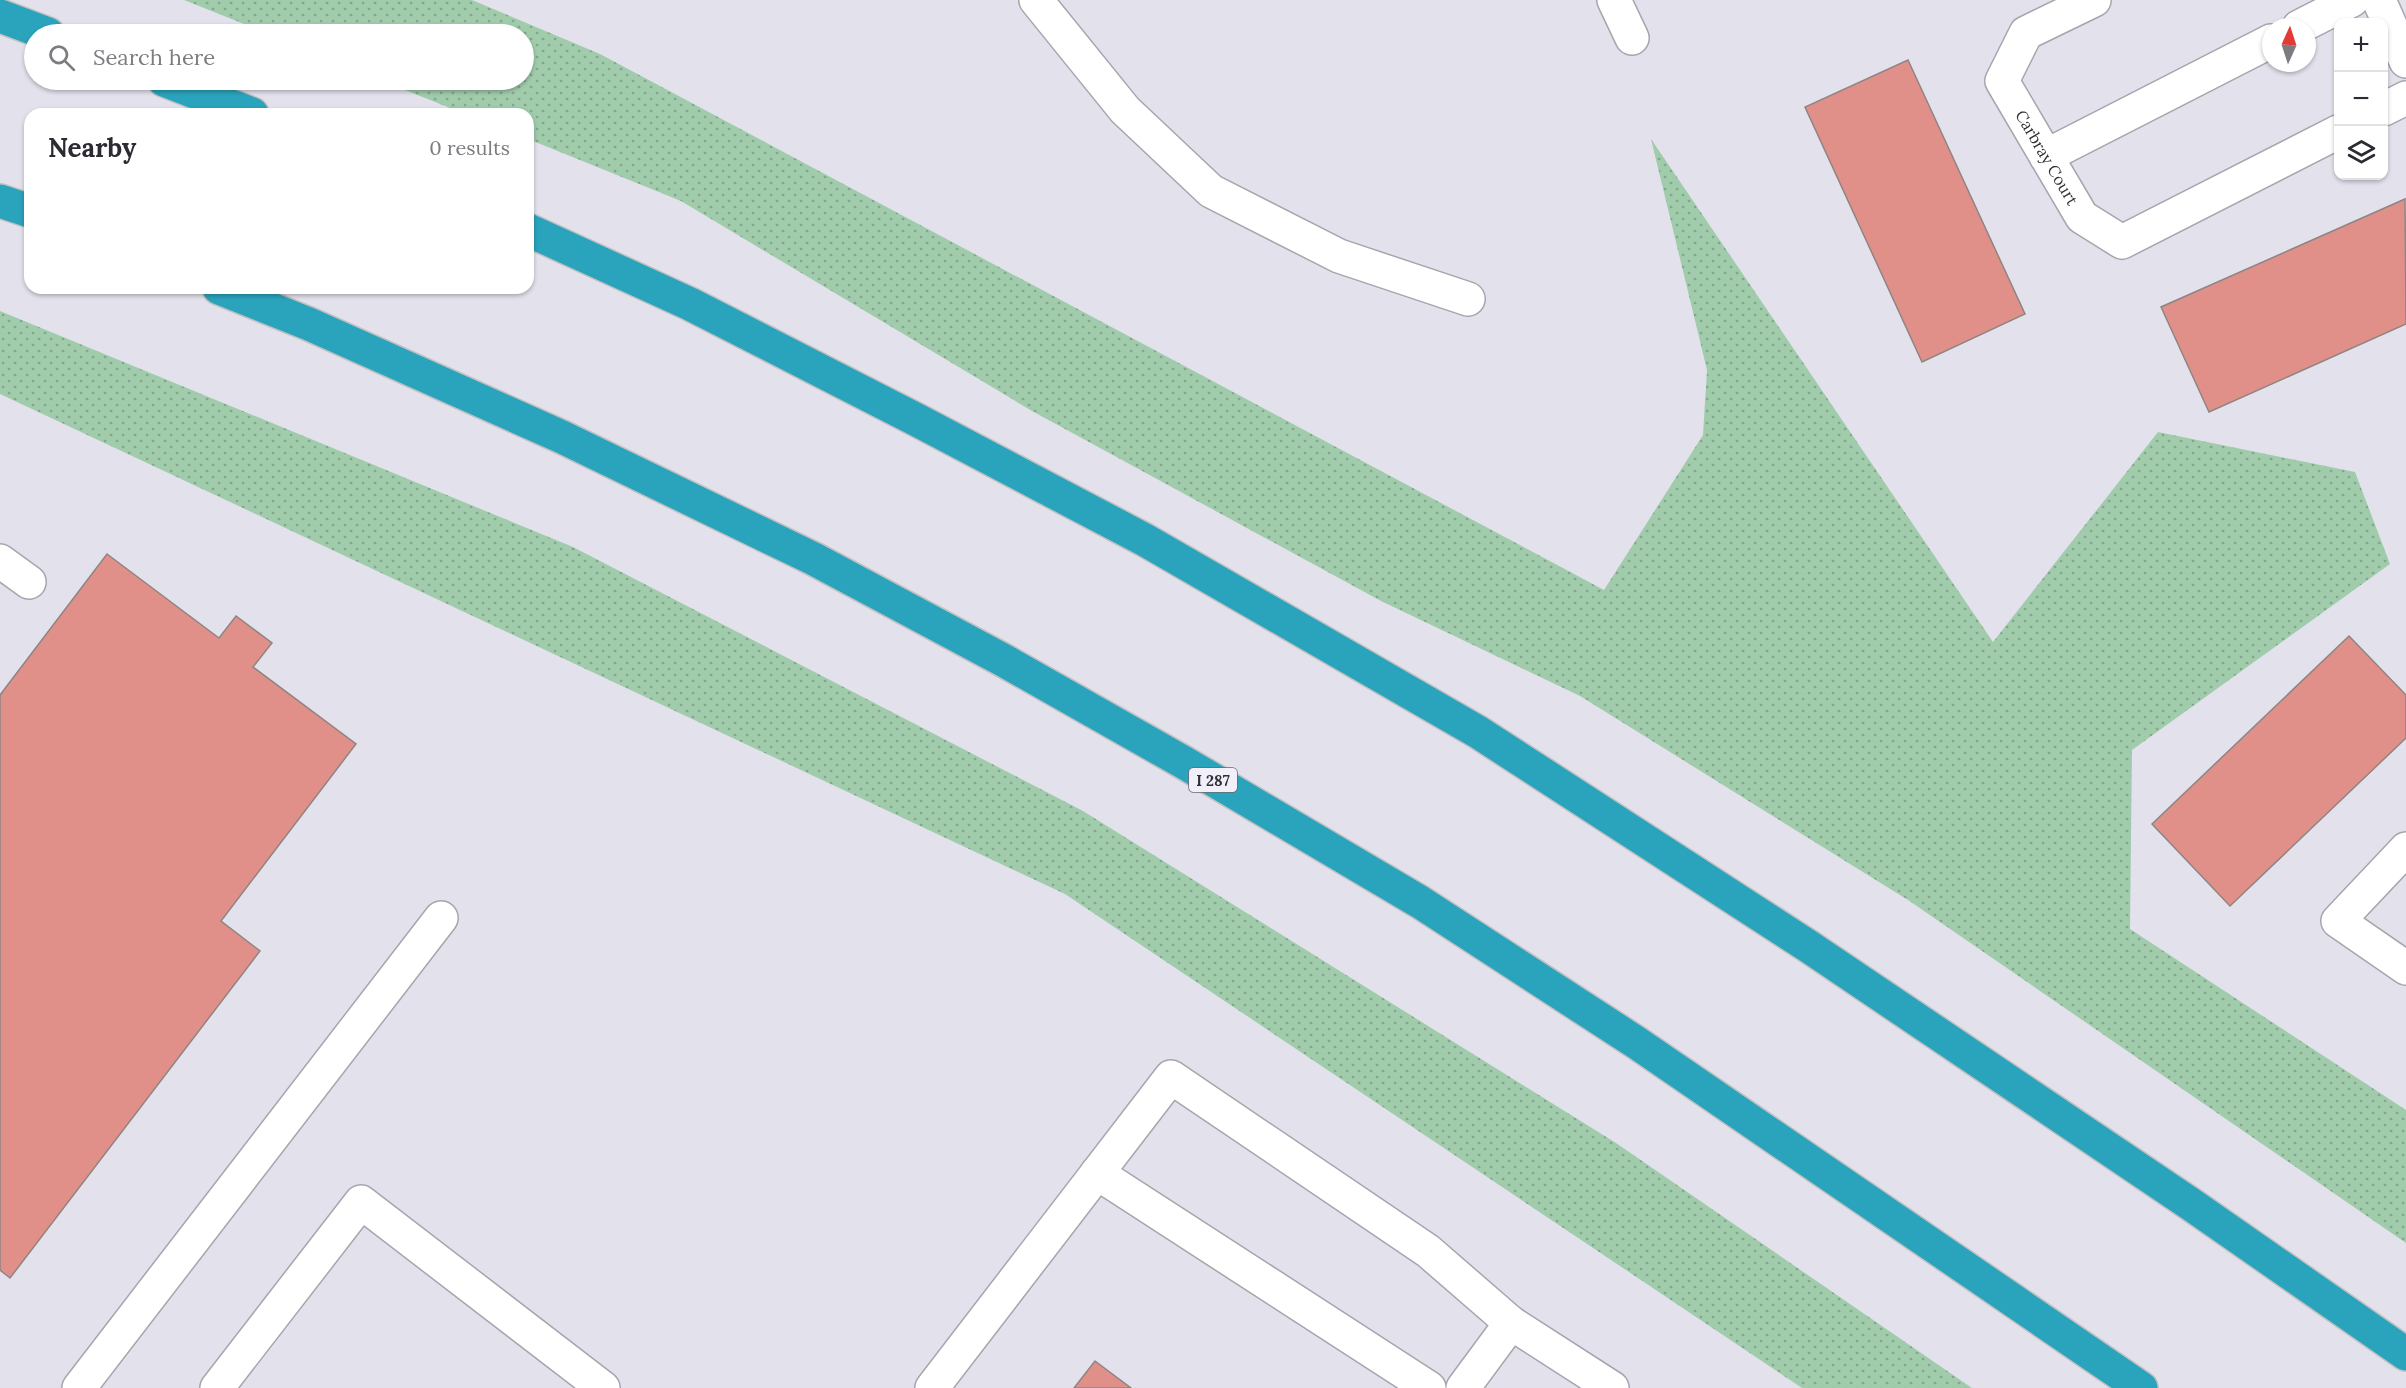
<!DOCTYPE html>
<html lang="en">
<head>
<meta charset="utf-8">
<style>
	body { margin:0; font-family:Lora,serif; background:#f2f2f3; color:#2b2b33 }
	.controls { position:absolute; right:18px; top:18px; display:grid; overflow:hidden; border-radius:12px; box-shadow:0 2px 4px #0004 }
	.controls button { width:54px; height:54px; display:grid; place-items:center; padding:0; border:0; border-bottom:2px solid #e1e1e2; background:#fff; color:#2b2b33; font:30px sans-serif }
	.compass { position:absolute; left:2262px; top:18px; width:54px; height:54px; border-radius:50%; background:#fff; box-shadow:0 2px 4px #0004; rotate:3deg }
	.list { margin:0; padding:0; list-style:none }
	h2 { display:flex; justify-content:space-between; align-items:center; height:78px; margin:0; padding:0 24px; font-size:26px }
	h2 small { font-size:20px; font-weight:400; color:#7c7c81 }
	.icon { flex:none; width:33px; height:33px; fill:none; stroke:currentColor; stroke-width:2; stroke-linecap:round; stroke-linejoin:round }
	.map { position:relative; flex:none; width:2406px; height:1388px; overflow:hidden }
	.search { position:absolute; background:#fff; box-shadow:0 2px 4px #0004; left:24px; top:24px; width:510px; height:66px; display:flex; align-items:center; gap:15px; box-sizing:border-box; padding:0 21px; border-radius:33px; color:#7c7c81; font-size:22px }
	.panel { position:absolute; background:#fff; box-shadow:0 2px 4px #0004; left:24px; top:108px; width:510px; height:186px; border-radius:18px }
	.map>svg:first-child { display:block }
	.grass { fill:url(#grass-dots) }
	.building { fill:#e19089; stroke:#8f8483; stroke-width:1.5 }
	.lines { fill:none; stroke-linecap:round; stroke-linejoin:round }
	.minor-casing { stroke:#a5a5ae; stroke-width:36 }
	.highway-casing { stroke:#c1c1c2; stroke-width:36 }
	.minor { stroke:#fff; stroke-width:33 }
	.highway { stroke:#2aa4bc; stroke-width:33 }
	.labels { text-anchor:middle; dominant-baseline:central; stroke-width:5; stroke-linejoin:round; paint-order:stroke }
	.shield { fill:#f0effa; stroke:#6a696f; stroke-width:1.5 }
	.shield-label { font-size:15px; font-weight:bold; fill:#303034 }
	.street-label { font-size:16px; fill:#303034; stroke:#f0effa }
</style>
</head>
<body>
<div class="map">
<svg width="2406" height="1388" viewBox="0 0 2406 1388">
	<defs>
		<pattern id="grass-dots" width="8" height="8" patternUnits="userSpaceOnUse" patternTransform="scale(1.5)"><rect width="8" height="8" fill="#a0ccac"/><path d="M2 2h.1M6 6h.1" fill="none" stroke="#83a68d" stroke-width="1.8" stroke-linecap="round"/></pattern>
	</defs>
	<rect width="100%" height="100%" fill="#e3e2ec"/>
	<!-- grass -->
	<path class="grass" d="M 184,0 L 472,0 L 600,54 L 1604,590 L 1703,435 L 1707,370 L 1651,139 L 1993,642 L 2158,432 L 2355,472 L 2390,564 L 2132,750 L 2130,929 L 2406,1110 L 2406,1243 L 1908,900 L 1580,696 L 1381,601 L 1032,411 L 681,201 L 528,139 L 528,114 L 465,114 L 380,80 L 524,80 L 524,34 L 269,34 Z
		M 0,311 L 573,547 L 1083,811 L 1616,1143 L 1972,1388 L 1802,1388 L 1065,894 L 0,394 Z"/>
	<!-- building -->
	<path class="building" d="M 1908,60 L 2025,314 L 1922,362 L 1805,107 Z
		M 2405,199 L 2406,324 L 2209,412 L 2161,307 Z
		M 107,554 L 219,638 L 236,616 L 272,643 L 253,667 L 356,744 L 221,921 L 260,951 L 10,1278 L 0,1270 L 0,695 Z
		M 2349,636 L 2406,695 L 2406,738 L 2230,906 L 2152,824 Z
		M 1095,1361 L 1131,1388 L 1074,1388 Z"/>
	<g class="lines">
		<defs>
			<g id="minor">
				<path d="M 1036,0 L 1125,110 L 1211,191 L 1339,256 L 1468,299"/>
				<path d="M 1614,0 L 1632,38"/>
				<path id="s1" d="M 2094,0 L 2026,33 L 2002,81 L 2082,217 L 2122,242 L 2338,132"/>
				<path d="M 2379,0 L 2406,61"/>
				<path d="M 2299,27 L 2352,0"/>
				<path d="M 2384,109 L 2406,98"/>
				<path d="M 2046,156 L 2271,41"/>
				<path d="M 0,561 L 29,582"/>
				<path d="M 2406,849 L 2338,921 L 2406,968"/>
				<path d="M 1097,1173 L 1429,1388"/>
				<path d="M 79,1388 L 441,918"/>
				<path d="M 217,1388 L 361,1202 L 603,1388"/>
				<path d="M 932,1388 L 1171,1077 L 1428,1251 L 1511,1323 L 1612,1388"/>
				<path d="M 1463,1388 L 1511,1323"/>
			</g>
			<path id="highway" d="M 0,16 L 48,34
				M 164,80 L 252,114
				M 0,201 L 30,211
				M 528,230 L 690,304 L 917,420 L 1145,540 L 1478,732 L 1808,946 L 2192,1205 L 2406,1354
				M 219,288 L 309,324 L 562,437 L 814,559 L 1003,660 L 1183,762 L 1420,902 L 1637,1043 L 2141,1388"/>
		</defs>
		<!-- minor casing -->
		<use href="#minor" class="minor-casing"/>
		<!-- highway casing -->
		<use href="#highway" class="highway-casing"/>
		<!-- minor -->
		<use href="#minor" class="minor"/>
		<!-- highway -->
		<use href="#highway" class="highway"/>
	</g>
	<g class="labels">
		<!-- shield labels -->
		<rect class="shield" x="1189" y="768" width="48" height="24" rx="4.5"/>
		<g class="shield-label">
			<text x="1213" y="780">I 287</text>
		</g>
		<!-- street labels -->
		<g class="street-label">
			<text stroke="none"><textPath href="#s1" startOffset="218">Carbray Court</textPath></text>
		</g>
	</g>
</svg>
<div class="controls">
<button>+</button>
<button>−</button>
<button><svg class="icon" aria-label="layers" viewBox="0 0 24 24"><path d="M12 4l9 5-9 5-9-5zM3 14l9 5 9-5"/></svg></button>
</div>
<svg class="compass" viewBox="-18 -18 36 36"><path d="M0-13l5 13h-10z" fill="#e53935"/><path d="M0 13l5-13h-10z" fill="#7c7c81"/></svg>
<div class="search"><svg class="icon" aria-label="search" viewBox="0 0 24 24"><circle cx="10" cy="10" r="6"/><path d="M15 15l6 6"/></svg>Search here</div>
<section class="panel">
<h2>Nearby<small>0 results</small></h2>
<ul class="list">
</ul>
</section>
</div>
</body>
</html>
